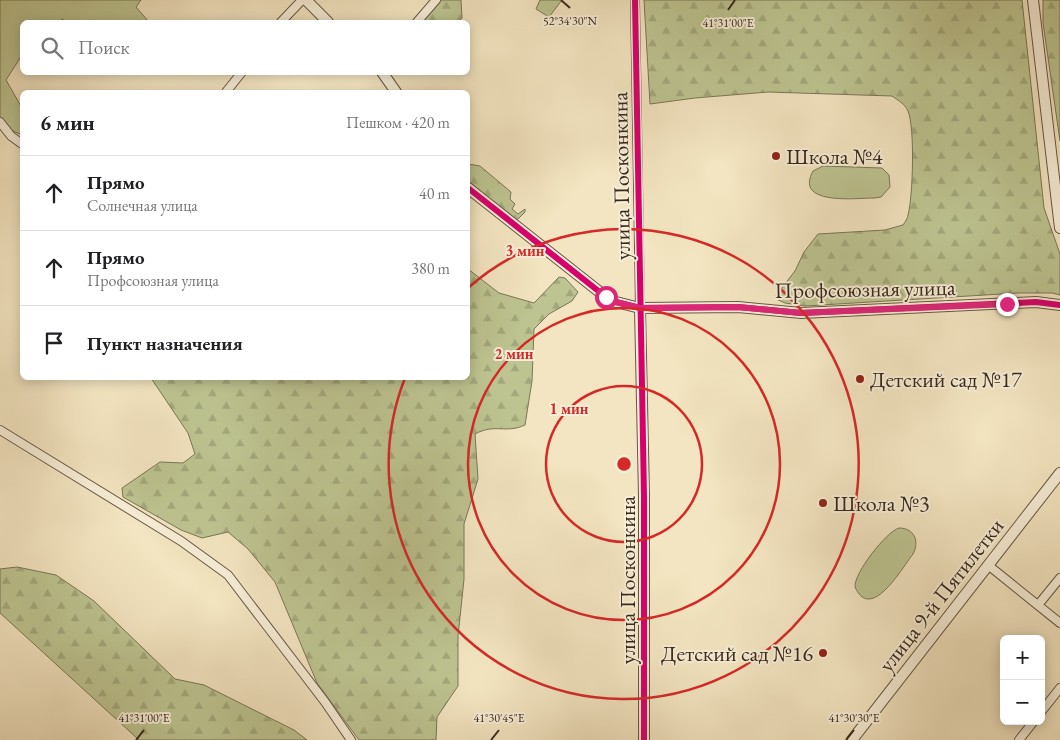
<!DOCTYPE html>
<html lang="ru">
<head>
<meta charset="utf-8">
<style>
	body { margin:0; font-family:"EB Garamond",serif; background:#f2f2f2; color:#202124 }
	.controls { position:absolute; right:15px; bottom:15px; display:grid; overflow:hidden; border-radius:8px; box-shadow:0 2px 12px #0003 }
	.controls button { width:45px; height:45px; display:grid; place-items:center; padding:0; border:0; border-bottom:1px solid #e0e0e0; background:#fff; color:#202124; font:25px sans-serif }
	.stop { position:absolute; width:15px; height:15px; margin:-11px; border:4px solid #db2777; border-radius:50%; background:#fff }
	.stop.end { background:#db2777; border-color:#fff; box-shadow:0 1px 5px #0008 }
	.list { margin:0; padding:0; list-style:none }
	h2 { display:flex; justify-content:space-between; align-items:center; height:65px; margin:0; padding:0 20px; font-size:21px }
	h2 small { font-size:16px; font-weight:400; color:#757577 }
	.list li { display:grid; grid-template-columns:32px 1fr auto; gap:15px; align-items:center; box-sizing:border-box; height:75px; padding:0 20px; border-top:1px solid #e0e0e0 }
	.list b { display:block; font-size:19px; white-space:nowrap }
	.list p { margin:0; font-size:16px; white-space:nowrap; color:#757577 }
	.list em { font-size:16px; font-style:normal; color:#757577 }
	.icon { flex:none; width:28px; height:28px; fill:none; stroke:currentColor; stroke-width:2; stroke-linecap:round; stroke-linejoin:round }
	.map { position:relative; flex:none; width:1060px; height:740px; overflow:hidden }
	.search { position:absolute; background:#fff; box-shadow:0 2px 12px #0003; left:20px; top:20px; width:450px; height:55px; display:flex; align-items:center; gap:12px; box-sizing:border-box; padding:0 18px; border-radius:8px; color:#757577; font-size:19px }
	.panel { position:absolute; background:#fff; box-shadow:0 2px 12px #0003; left:20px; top:90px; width:450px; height:290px; border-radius:8px }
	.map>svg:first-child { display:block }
	.forest { fill:url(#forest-firs); stroke:#7a7656 }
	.green { fill:#bdc491; stroke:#7a7656 }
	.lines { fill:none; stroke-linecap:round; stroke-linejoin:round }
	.minor-casing { stroke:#675744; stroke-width:10 }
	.tertiary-casing { stroke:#675744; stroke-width:12 }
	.minor { stroke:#f7eed7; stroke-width:8 }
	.tertiary { stroke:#f7eed7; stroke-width:10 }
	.cycleway-casing { stroke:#f7eed7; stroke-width:9 }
	.cycleway { stroke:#d6006c; stroke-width:6 }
	.route { stroke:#db2777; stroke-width:6 }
	.ticks { fill:none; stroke:#38281b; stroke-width:2 }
	.ring { fill:none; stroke:#d62828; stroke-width:2.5 }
	.poi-dot { fill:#8f2418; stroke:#f7eed7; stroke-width:2 }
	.labels { text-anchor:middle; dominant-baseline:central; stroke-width:4; stroke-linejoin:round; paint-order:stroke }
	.poi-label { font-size:22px; fill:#38281b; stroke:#f7eed7; text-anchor:start }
	.street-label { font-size:22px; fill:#38281b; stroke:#f7eed7 }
	.ticks-label { font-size:12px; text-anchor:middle; fill:#38281b; stroke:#f7eed7; stroke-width:4; stroke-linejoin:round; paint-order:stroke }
	.centre { fill:#d62828; stroke:#f7eed7; stroke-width:2.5 }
	.ring-label { font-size:15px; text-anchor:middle; font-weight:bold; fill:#d62828; stroke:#f7eed7; stroke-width:4; stroke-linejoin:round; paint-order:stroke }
</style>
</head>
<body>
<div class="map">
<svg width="1060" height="740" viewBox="0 0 1060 740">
	<defs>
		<pattern id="forest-firs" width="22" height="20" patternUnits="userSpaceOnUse" patternTransform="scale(1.25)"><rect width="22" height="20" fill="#bdc491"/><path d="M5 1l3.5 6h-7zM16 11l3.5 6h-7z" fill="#a3a87c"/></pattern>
	</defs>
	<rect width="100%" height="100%" fill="#f3e5c1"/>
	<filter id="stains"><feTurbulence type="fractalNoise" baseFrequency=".004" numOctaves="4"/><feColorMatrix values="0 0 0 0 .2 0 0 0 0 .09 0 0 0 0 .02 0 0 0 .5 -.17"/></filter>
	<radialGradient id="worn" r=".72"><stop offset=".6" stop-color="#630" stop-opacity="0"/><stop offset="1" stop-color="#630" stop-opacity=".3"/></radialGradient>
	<!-- forest -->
	<path class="forest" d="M 438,0 L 461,0 L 462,18 L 458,22 L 420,22 Z
		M 644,0 L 1022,0 L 1044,208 L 1060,254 L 1060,295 L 1052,293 L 1018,293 L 805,306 L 785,303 L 774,298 L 795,271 L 804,252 L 818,234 L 885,230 L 903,225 C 905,222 908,218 908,215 C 913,197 915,127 908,111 C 905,104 898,100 892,96 L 768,92 L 695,98 L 650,104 Z
		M 1043,0 L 1060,0 L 1060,141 L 1043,23 Z
		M 468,164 L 480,166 L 511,192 L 510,199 L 515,204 L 512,209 L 518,214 L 525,209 L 525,212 L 517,220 L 468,181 Z
		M 468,269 L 499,293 L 534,303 L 559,277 L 565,278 L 578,292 L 572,301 L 549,314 L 534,329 L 532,381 L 525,425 C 506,434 495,423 475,434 L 478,479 L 464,524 L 464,579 L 458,636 L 458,686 L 437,717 L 436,740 L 359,740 L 317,683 L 275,582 L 248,549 L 228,532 L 202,538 L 181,530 L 123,497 L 122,488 L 160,462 L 183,463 L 195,454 L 188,433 L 151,378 L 468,378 Z
		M 17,567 L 56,575 L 94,601 L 175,679 L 204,685 L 294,730 L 307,740 L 139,740 L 0,613 L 0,569 Z"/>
	<!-- green -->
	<path class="green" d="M 0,0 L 141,0 L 136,7 L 149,22 L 67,22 L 62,19 L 59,22 L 22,22 L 22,55 L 6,80 L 22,108 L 22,135 L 11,130 L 0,117 Z
		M 540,0 L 562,0 L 549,17 L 536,9 Z
		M 823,166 L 882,168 L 889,175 L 890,187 L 881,197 L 874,198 C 856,198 794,206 813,171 Z
		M 899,528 C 914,528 920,541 913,554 C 902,568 871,623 855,587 C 854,573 886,532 899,528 Z"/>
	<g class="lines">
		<defs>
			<path id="minor" d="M 635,0 L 640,308
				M 281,22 L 302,0
				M 417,22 L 436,0
				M 226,92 L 242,72
				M 0,122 L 11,136 L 22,144
				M 0,430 L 181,541 L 228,575 L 325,702 L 351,740
				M 988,565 L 1060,623
				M 1038,605 L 1060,578
				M 1041,712 L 1060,688
				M 1019,740 L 1034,721"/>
			<path id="tertiary" d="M 306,0 L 328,22
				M 1033,0 L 1060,228
				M 382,72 L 396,92
				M 468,188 L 606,297 L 612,301 L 640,308 L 738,307 L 801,313 L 1036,302 L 1060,305
				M 640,308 L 644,496 L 644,740
				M 852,740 L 1060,473"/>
		</defs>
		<!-- minor casing -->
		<use href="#minor" class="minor-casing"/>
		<!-- tertiary casing -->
		<use href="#tertiary" class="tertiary-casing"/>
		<!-- minor -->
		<use href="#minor" class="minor"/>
		<!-- tertiary -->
		<use href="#tertiary" class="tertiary"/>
		<defs>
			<path id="cycleway" d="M 635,0 L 644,496 L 644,740
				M 468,188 L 606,297 L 612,301 L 640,308 L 738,307 L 801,313 L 1036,302 L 1060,305"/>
		</defs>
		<!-- cycleway casing -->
		<use href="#cycleway" class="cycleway-casing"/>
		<!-- cycleway -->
		<use href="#cycleway" class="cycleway"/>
	</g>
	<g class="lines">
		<!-- route -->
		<path class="route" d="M 606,297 L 612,301 L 640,308 L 738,307 L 801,313 L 1007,304"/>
	</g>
	<!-- ticks -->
	<path class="ticks" d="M 561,0 L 570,8M 728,10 L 735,0M 136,740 L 144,730M 491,740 L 499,730M 846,740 L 854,730"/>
	<!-- distance rings -->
	<g class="ring">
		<circle cx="624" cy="464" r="78"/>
		<circle cx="624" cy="464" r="156"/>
		<path d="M468 288A235 235 0 1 1 405 378"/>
	</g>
	<!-- markers -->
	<g class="poi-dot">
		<circle cx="776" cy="156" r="5"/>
		<circle cx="860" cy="379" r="5"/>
		<circle cx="823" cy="503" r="5"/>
		<circle cx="823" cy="653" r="5"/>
	</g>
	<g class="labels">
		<!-- poi labels -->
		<g class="poi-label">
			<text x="786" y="156">Школа №4</text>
			<text x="870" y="379">Детский сад №17</text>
			<text x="833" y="503">Школа №3</text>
			<text x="813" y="653" text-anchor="end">Детский сад №16</text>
		</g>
		<!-- street labels -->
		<g class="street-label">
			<text transform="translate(621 176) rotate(-91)">улица Посконкина</text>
			<text transform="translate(865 289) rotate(-1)">Профсоюзная улица</text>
			<text transform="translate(627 580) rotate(-90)">улица Посконкина</text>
			<text transform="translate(941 595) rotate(-52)">улица 9-й Пятилетки</text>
		</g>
	</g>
	<g class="ticks-label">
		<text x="570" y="25">52°34'30"N</text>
		<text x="728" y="27">41°31'00"E</text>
		<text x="144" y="722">41°31'00"E</text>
		<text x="499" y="722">41°30'45"E</text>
		<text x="854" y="722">41°30'30"E</text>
	</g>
	<circle cx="624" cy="464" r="8" class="centre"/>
	<g class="ring-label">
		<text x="525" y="256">3 мин</text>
		<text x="514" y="359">2 мин</text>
		<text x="569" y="414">1 мин</text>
	</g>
	<rect width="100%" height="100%" filter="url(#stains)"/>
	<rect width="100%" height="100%" fill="url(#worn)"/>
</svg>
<div class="controls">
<button>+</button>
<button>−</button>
</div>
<div class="stop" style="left:606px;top:297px"></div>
<div class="stop end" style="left:1007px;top:304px"></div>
<div class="search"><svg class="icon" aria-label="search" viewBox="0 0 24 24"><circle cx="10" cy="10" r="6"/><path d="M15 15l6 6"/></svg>Поиск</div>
<section class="panel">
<h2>6 мин<small>Пешком · 420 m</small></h2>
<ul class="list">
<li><svg class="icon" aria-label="ahead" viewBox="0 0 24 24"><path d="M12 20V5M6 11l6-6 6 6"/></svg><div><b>Прямо</b><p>Солнечная улица</p></div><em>40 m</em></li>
<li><svg class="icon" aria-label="ahead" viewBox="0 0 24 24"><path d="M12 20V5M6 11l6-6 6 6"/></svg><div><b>Прямо</b><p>Профсоюзная улица</p></div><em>380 m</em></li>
<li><svg class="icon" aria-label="arrive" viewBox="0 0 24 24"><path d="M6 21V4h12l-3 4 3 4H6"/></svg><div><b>Пункт назначения</b></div></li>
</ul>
</section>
</div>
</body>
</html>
